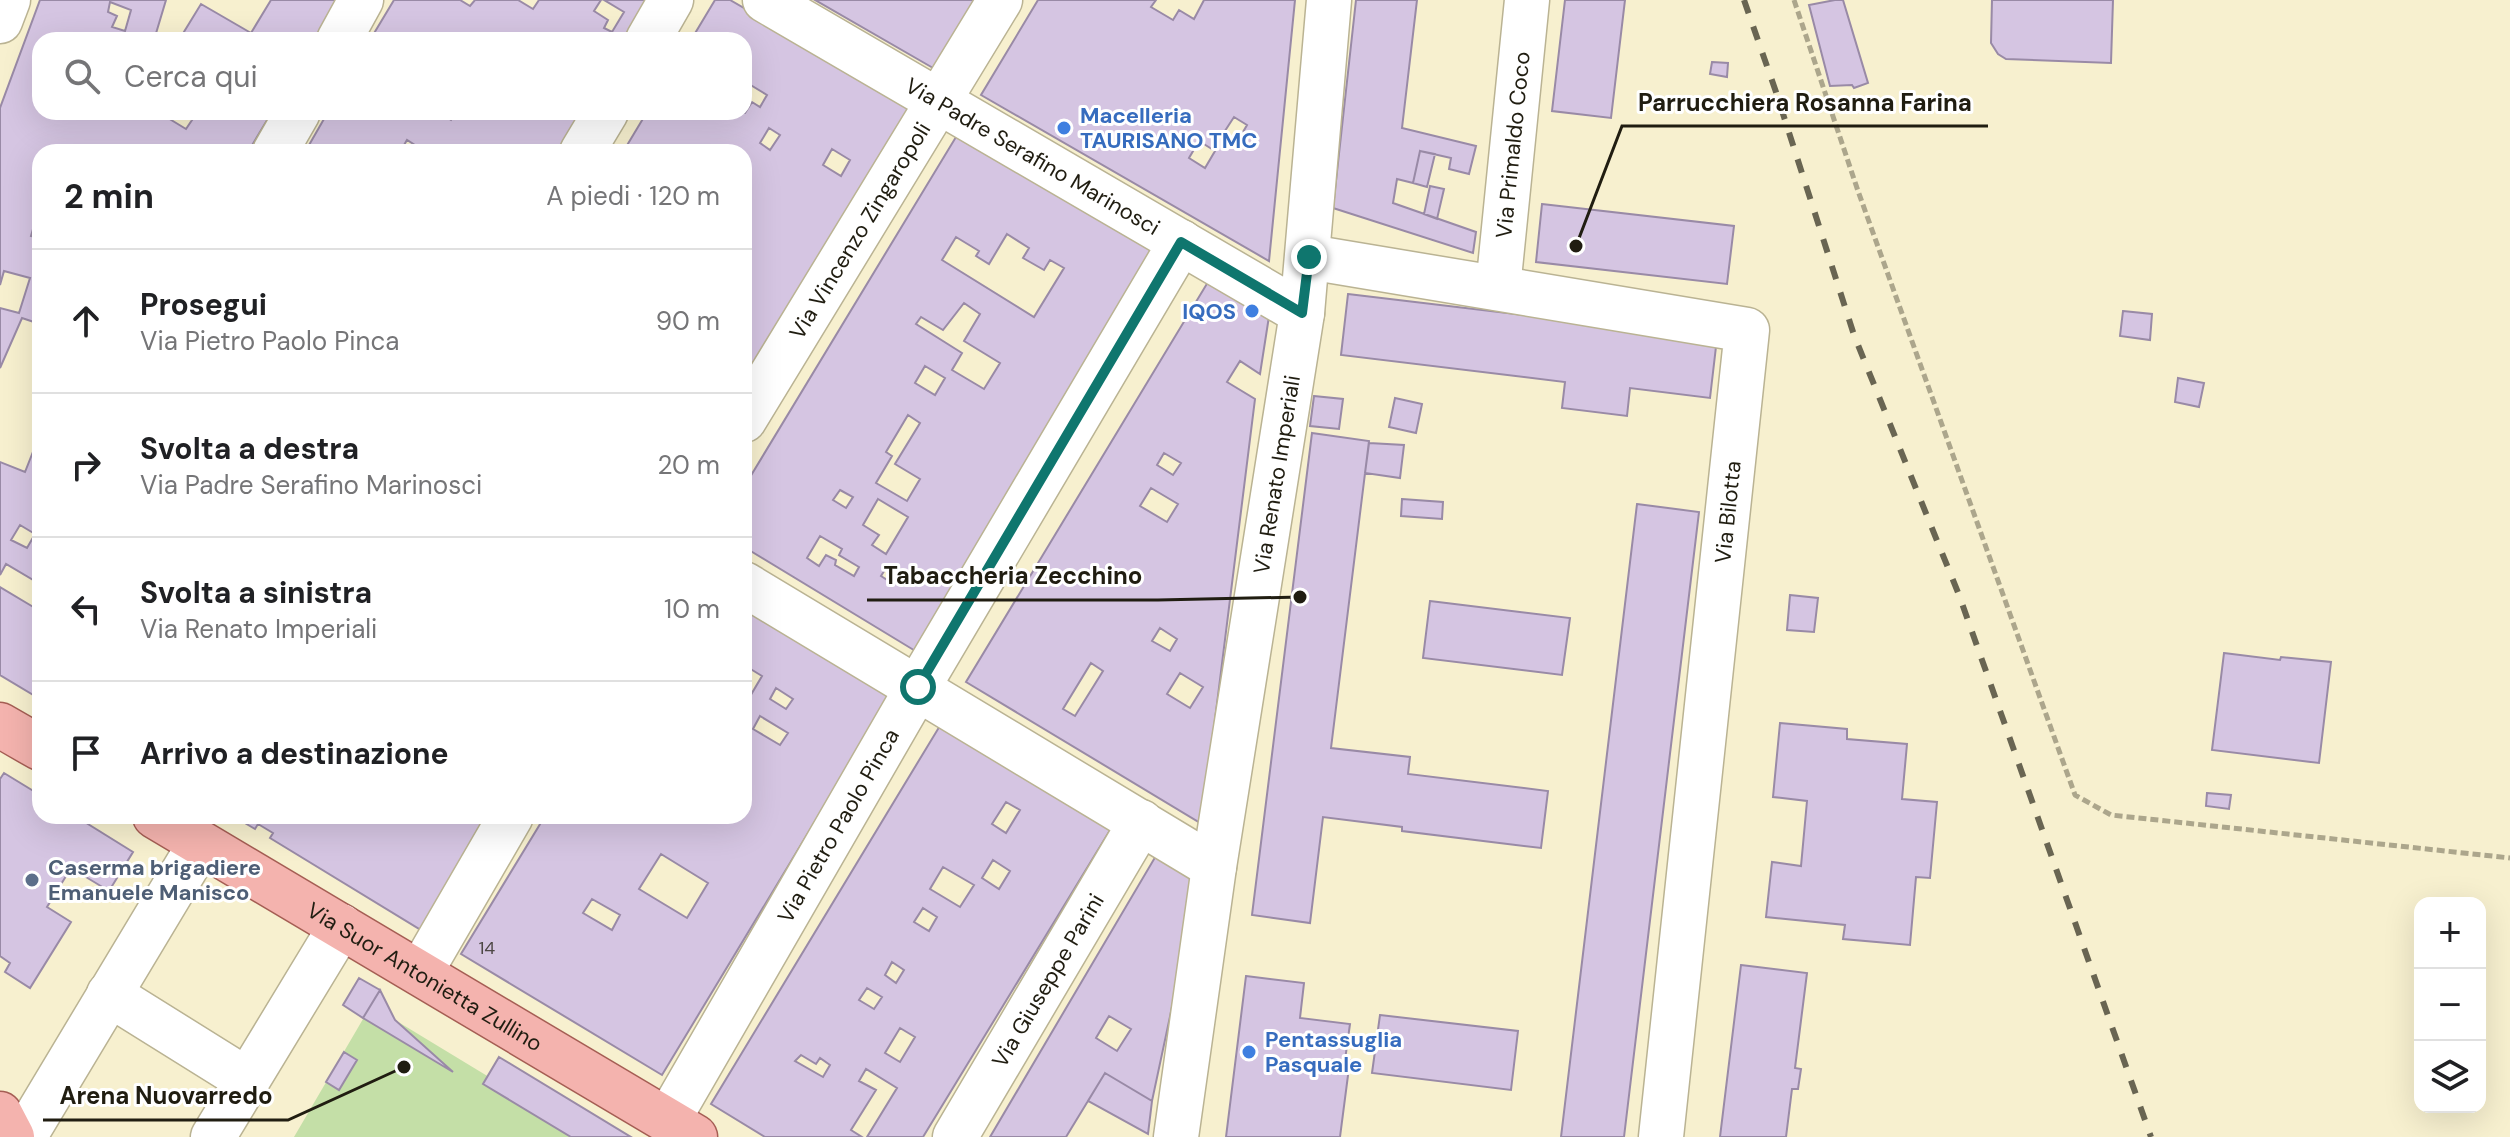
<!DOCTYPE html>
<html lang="it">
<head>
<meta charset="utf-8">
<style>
	body { margin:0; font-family:"DM Sans",sans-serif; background:#f2f2f2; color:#202124 }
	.controls { position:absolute; right:24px; bottom:24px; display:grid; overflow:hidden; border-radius:16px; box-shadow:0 8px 32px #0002 }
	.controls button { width:72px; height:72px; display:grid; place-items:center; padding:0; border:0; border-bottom:2px solid #e0e0e0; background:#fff; color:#202124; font:40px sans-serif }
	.stop { position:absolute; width:24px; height:24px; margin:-18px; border:6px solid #0f766e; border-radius:50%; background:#fff }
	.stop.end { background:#0f766e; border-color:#fff; box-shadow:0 2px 8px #0008 }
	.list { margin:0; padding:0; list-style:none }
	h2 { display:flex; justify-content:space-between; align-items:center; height:104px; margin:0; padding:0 32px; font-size:34px }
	h2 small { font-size:26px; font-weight:400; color:#757577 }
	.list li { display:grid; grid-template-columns:52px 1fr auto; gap:24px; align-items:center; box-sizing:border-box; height:144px; padding:0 32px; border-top:2px solid #e0e0e0 }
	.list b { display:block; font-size:30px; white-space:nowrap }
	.list p { margin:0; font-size:26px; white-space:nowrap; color:#757577 }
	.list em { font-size:26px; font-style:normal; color:#757577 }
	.icon { flex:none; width:44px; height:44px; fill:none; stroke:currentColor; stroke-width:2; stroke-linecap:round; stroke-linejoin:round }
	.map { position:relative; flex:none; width:2510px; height:1137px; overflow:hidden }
	.search { position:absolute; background:#fff; box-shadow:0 8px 32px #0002; left:32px; top:32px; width:720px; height:88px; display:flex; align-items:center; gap:20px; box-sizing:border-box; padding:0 28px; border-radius:24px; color:#757577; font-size:30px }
	.panel { position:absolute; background:#fff; box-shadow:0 8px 32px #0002; left:32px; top:144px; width:720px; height:680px; border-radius:24px }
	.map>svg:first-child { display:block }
	.green { fill:#c4dfa7 }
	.building { fill:#d5c5e2; stroke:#998aa6; stroke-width:2; fill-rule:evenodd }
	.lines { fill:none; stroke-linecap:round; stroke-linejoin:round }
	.minor-casing { stroke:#bab393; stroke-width:47 }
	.major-casing { stroke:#a55e54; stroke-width:47 }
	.path { stroke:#aca68c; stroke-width:5; stroke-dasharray:8 4; stroke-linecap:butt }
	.minor { stroke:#fff; stroke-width:44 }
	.major { stroke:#f4b3ae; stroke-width:44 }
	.rail { stroke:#696552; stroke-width:6; stroke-dasharray:14 14; stroke-linecap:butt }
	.route { stroke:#0f766e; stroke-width:10 }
	.shop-dot { fill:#3f7fe0; stroke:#fff; stroke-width:3 }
	.service-dot { fill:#5c6f8a; stroke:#fff; stroke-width:3 }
	.labels { text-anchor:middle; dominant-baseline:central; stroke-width:6; stroke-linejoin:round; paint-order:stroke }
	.number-label { font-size:18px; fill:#4d4745 }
	.shop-label { font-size:22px; font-weight:bold; fill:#366cbe; stroke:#fff; text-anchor:start }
	.street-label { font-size:22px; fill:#201d11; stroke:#fff }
	.service-label { font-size:22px; font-weight:bold; fill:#4e5e75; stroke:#fff; text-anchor:start }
	.leader { fill:none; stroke:#201d11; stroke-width:3 }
	.callout-dot { fill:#201d11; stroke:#fff; stroke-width:3 }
	.callout-label { font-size:24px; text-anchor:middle; font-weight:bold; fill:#201d11; stroke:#fff; stroke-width:6; stroke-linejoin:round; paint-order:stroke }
</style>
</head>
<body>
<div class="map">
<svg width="2510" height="1137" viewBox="0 0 2510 1137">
	<rect width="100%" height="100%" fill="#f7f0cf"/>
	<!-- green -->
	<path class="green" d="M 380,990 L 395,1020 L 588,1137 L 294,1137 Z"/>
	<!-- building -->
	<path class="building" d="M 40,0 L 166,0 L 154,40 L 95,40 L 86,36 L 84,40 L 40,40 L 40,112 L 158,112 L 186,129 L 192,120 L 177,112 L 272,112 L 248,152 L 40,152 L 40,220 L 36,219 L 31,236 L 40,238 L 40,324 L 22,318 L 0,368 L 0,308 L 19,313 L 30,278 L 4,271 L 0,285 L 0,108 ZM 110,2 L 131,10 L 125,31 L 112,27 L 117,16 L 108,12 Z
		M 271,0 L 337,0 L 314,40 L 179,40 L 201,4 L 251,33 Z
		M 394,0 L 460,0 L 470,6 L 475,0 L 518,0 L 533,9 L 539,0 L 601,0 L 594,11 L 608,20 L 604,28 L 612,32 L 624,12 L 604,0 L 661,0 L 636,40 L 370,40 Z
		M 715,0 L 730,0 L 918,108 L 744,396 L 744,292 L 750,281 L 744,277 L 744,152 L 623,152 L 647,112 L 745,113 L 752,102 L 760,107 L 767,95 L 744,81 L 744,40 L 691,40 ZM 769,128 L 780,135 L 770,150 L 760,143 ZM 832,149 L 850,160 L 841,176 L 823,165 Z
		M 815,0 L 983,0 L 940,72 Z
		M 1038,0 L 1156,0 L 1151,7 L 1173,20 L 1179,10 L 1194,19 L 1204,0 L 1295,0 L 1269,261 L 981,95 ZM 1234,117 L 1247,125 L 1235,146 L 1221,137 ZM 1199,141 L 1215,151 L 1205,168 L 1189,158 Z
		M 1356,0 L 1417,0 L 1402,128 L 1476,146 L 1469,174 L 1449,169 L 1451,158 L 1420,151 L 1413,183 L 1397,179 L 1393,203 L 1476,232 L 1473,253 L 1333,208 Z
		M 1565,0 L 1625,0 L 1611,118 L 1552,111 Z
		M 1835,0 L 1843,0 L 1868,83 L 1854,88 L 1852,85 L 1830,86 L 1809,5 Z
		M 1992,0 L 2113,0 L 2111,63 L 2006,59 L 1998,54 L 1991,43 Z
		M 1712,62 L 1728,63 L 1727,77 L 1710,74 Z
		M 328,112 L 438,112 L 451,120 L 456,112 L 593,112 L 569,152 L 415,152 L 418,147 L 407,140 L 400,152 L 305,152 Z
		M 959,132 L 1162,247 L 917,652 L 744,547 L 744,487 ZM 1007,234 L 1029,248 L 1023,258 L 1044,270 L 1050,260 L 1064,268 L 1034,317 L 942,260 L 956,237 L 979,251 L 976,256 L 989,264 ZM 964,303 L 980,314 L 964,341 L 1000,363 L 984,389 L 952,370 L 962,353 L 916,324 L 921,317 L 943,330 ZM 925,366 L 945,378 L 935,395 L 915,383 ZM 908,415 L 920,423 L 895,464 L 920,479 L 907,501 L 876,483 L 892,456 L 886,452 ZM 840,490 L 853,497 L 846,508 L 833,500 ZM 878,499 L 908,517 L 886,554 L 872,545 L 879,535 L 863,525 ZM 820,536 L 842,549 L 839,555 L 859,567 L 854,576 L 835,565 L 836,560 L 826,555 L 819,566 L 807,558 ZM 888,565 L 898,571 L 892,583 L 881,576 Z
		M 1420,151 L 1435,154 L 1427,187 L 1413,183 Z
		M 1430,186 L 1444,189 L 1437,219 L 1424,214 Z
		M 1542,204 L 1734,226 L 1727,284 L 1536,262 Z
		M 1211,277 L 1270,310 L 1260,374 L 1240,361 L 1227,382 L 1255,399 L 1202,824 L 966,682 ZM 1164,453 L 1181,463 L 1173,475 L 1157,465 ZM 1151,488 L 1178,504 L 1167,522 L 1140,506 ZM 1160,628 L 1177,639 L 1170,651 L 1152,641 ZM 1091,663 L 1103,671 L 1075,716 L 1063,709 ZM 1180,673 L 1203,687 L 1190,708 L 1167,694 Z
		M 1348,294 L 1717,338 L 1710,398 L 1630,388 L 1627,416 L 1562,408 L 1565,382 L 1341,355 Z
		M 2123,311 L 2152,314 L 2150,340 L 2120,336 Z
		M 2178,378 L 2204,383 L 2199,407 L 2175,402 Z
		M 1314,396 L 1343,399 L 1339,429 L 1310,426 Z
		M 1395,398 L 1422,404 L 1416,433 L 1389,427 Z
		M 1312,433 L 1369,441 L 1331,748 L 1410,757 L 1408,774 L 1548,791 L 1541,848 L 1402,831 L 1402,827 L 1323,817 L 1310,923 L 1252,915 Z
		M 40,434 L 40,584 L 6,564 L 0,575 L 0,462 L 25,472 ZM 20,525 L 35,534 L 27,548 L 11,540 Z
		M 1369,443 L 1404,445 L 1400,478 L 1365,473 Z
		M 1402,499 L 1443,502 L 1442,519 L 1401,516 Z
		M 1637,504 L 1699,512 L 1624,1137 L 1561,1137 Z
		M 0,587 L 35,608 L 40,600 L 40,699 L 0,675 Z
		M 1790,595 L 1818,598 L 1814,632 L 1787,630 Z
		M 1430,601 L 1570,618 L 1562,675 L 1423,658 Z
		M 744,604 L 892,694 L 662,1075 L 461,954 L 545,816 L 744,816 L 744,695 L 749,698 L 762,676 L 744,665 ZM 776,688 L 793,699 L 786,709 L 770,699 ZM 760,716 L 788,733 L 780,745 L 753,729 ZM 661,854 L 708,883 L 687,918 L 639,889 ZM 592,899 L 620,915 L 612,930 L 583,913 Z
		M 2224,653 L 2280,660 L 2281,657 L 2331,662 L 2319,763 L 2212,750 Z
		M 1780,723 L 1847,729 L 1847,739 L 1907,744 L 1902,799 L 1937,802 L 1930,878 L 1916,877 L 1910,945 L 1843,939 L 1845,925 L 1766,917 L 1772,862 L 1801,866 L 1807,801 L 1773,797 Z
		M 941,724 L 1112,827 L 923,1137 L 867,1137 L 897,1088 L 866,1069 L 859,1081 L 876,1090 L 851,1130 L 862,1137 L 765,1137 L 711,1104 ZM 1006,802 L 1020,810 L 1006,833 L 992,824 ZM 993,860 L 1010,871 L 999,889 L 982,878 ZM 943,867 L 974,885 L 960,907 L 930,889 ZM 923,908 L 937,917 L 929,931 L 914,922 ZM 892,962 L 904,970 L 896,983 L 885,975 ZM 867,988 L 882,997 L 874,1009 L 859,1000 ZM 900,1028 L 915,1037 L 900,1062 L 885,1053 ZM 801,1055 L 816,1064 L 820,1058 L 830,1065 L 823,1077 L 795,1061 Z
		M 4,773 L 40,795 L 40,816 L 75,816 L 133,852 L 109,891 L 71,868 L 47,907 L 71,922 L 30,988 L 5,972 L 10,963 L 0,956 L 0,779 Z
		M 2207,793 L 2231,795 L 2229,809 L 2206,806 Z
		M 233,816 L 490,816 L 421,930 L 270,838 L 273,833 L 258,824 L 255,829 Z
		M 1157,854 L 1196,877 L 1188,932 L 1152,1101 L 1105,1073 L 1066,1137 L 990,1137 ZM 1109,1016 L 1131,1029 L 1117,1051 L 1096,1038 Z
		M 1741,965 L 1807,973 L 1795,1068 L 1801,1069 L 1798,1089 L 1792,1089 L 1786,1137 L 1720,1137 Z
		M 1246,976 L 1304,983 L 1300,1018 L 1350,1024 L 1345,1060 L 1350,1060 L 1340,1137 L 1226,1137 Z
		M 359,978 L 380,990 L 363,1018 L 343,1005 Z
		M 380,990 L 395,1020 L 453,1072 L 363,1018 Z
		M 1380,1015 L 1518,1031 L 1511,1090 L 1372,1073 Z
		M 344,1052 L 357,1060 L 339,1090 L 326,1082 Z
		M 499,1057 L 631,1137 L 571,1137 L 483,1084 Z
		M 1105,1073 L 1152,1101 L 1148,1134 L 1088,1101 Z"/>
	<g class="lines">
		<defs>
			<g id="minor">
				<path id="s1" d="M 765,0 L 1302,313"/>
				<path d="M 0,21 L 8,0"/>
				<path d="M 339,40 L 361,0"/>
				<path d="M 648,40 L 671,0"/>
				<path d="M 275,152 L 298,112"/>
				<path d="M 582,152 L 606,112"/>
				<path d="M 1309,257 L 1747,330 L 1661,1137"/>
				<path id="s2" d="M 1498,288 L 1527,0"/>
				<path id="s3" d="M 744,420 L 1000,0"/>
				<path d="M 744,584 L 1214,867"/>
				<path d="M 420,973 L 511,816"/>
				<path d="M 109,994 L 247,1080"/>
				<path id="s4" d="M 668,1120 L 918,687 L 1181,242"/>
				<path d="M 24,1137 L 200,844"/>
				<path d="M 213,1137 L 341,926"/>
				<path id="s5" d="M 955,1137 L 1141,822"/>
				<path id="s6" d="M 1176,1137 L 1214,867 L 1302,313 L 1329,0"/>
			</g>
			<g id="major">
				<path d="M 0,725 L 40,748"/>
				<path id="s7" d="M 155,816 L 695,1137"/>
				<path d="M 0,1114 L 12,1137"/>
			</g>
		</defs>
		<!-- minor casing -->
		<use href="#minor" class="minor-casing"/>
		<!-- major casing -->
		<use href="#major" class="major-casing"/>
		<!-- path -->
		<path class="path" d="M 1794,0 L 1858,191 L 2075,795 L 2111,815 L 2510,858"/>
		<!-- minor -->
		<use href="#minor" class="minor"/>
		<!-- major -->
		<use href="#major" class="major"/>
		<!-- rail -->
		<path class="rail" d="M 1744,0 L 1776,92 L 1854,335 L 1959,595 L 2151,1137"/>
	</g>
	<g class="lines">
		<!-- route -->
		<path class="route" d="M 918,687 L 1181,242 L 1302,313 L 1309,257"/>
	</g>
	<!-- markers -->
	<g class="shop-dot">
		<circle cx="1064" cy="128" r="8"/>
		<circle cx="1252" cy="311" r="8"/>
		<circle cx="1249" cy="1052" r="8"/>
	</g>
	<circle class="service-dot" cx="32" cy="880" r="8"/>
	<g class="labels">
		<!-- number labels -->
		<g class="number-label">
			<text x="487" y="948">14</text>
		</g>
		<!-- shop labels -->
		<g class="shop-label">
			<text x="1080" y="115">Macelleria<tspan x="1080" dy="25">TAURISANO TMC</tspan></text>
			<text x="1236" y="311" text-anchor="end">IQOS</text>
			<text x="1265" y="1039">Pentassuglia<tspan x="1265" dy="25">Pasquale</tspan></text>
		</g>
		<!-- street labels -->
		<g class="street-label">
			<text stroke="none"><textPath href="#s2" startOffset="144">Via Primaldo Coco</textPath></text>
			<text stroke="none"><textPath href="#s1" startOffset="310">Via Padre Serafino Marinosci</textPath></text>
			<text stroke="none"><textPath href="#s3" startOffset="222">Via Vincenzo Zingaropoli</textPath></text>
			<text stroke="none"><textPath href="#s6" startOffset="670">Via Renato Imperiali</textPath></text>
			<text transform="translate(1728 512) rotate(-84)">Via Bilotta</text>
			<text stroke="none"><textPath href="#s4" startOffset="340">Via Pietro Paolo Pinca</textPath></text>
			<text stroke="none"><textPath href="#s7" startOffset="314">Via Suor Antonietta Zullino</textPath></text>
			<text stroke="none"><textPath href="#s5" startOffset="182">Via Giuseppe Parini</textPath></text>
		</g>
		<!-- service labels -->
		<g class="service-label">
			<text x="48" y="867">Caserma brigadiere<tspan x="48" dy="25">Emanuele Manisco</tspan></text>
		</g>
	</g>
	<!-- callouts -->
	<path class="leader" d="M1576 246L1622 126H1988M1300 597L1158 600H867M404 1067L288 1120H43"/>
	<g class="callout-dot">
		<circle cx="1576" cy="246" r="8"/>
		<circle cx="1300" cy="597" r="8"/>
		<circle cx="404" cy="1067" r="8"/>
	</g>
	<g class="callout-label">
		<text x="1805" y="111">Parrucchiera Rosanna Farina</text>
		<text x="1013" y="584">Tabaccheria Zecchino</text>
		<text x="166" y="1104">Arena Nuovarredo</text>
	</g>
</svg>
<div class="controls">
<button>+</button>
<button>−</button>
<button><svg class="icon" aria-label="layers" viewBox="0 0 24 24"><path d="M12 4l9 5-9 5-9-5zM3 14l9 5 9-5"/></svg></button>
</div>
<div class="stop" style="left:918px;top:687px"></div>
<div class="stop end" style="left:1309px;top:257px"></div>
<div class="search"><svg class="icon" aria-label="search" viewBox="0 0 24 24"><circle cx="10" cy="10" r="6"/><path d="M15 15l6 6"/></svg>Cerca qui</div>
<section class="panel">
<h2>2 min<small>A piedi · 120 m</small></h2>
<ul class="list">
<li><svg class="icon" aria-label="ahead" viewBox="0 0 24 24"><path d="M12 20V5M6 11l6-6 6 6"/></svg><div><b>Prosegui</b><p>Via Pietro Paolo Pinca</p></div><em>90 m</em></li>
<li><svg class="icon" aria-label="right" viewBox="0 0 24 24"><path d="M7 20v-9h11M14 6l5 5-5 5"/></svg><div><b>Svolta a destra</b><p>Via Padre Serafino Marinosci</p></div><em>20 m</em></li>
<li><svg class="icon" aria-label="left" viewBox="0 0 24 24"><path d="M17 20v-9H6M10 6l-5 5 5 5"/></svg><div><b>Svolta a sinistra</b><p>Via Renato Imperiali</p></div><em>10 m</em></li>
<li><svg class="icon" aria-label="arrive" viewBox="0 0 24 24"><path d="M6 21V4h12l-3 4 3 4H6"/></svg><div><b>Arrivo a destinazione</b></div></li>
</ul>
</section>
</div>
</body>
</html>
